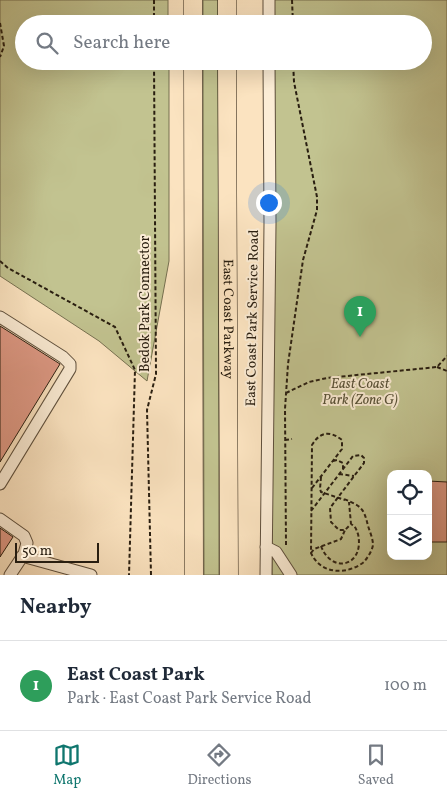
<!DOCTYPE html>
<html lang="en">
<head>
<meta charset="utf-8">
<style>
	body { margin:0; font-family:Vollkorn,serif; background:#f6f6f7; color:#1f2937 }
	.controls { position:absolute; right:15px; bottom:15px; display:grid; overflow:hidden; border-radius:10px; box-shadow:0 5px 20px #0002 }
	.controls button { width:45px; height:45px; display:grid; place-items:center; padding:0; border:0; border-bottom:1px solid #e0e1e3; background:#fff; color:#1f2937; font:25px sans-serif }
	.scale { position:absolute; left:15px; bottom:12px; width:84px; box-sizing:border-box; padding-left:5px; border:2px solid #291e10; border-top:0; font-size:14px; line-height:18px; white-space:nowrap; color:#291e10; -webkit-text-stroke:4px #fcedd6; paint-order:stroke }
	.you { position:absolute; left:268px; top:202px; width:18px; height:18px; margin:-12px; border:4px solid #fff; border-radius:50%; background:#1a73e8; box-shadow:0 0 0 8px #1a73e833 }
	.badge { display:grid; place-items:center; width:32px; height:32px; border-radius:50%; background:#0f766e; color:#fff; font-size:16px; font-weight:700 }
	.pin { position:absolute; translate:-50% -41px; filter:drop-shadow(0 1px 2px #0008) }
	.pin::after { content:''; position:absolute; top:26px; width:18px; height:15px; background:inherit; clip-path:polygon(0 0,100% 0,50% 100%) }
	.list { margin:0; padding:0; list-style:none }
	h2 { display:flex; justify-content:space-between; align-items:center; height:65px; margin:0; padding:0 20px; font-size:21px }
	h2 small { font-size:16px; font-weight:400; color:#747a83 }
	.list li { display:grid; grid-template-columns:32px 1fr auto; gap:15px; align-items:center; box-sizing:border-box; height:90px; padding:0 20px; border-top:1px solid #e0e1e3 }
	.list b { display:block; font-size:19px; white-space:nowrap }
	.list p { margin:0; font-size:16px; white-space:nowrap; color:#747a83 }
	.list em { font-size:16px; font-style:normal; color:#747a83 }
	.icon { flex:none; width:28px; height:28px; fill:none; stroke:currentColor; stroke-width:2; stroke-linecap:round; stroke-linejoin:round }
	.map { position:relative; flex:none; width:447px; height:575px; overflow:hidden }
	.search { position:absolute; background:#fff; box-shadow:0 5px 20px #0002; left:15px; right:15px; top:15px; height:55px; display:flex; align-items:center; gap:12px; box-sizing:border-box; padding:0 18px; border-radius:28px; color:#747a83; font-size:19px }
	.sheet { height:155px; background:#fff }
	nav { display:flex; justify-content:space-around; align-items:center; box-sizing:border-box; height:70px; border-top:1px solid #e0e1e3; background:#fff; font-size:14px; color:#747a83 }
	nav a { display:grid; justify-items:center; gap:2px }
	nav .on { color:#0f766e }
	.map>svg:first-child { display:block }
	.green { fill:#c2c390; stroke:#767050; fill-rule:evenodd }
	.building { fill:#de9884; stroke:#291e10 }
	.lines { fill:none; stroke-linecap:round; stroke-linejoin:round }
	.minor-casing { stroke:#5e4f3c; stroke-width:13 }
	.highway-casing { stroke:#291e10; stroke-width:19 }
	.path { stroke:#291e10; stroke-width:2; stroke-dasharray:4 2.5; stroke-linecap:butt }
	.minor { stroke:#fcedd6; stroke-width:11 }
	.highway { stroke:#fbe3c0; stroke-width:18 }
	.labels { text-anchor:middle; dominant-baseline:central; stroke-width:4; stroke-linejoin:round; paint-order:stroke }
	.street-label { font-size:14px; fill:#291e10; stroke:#fcedd6 }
	.park-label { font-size:14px; font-style:italic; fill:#575036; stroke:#fcedd6 }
</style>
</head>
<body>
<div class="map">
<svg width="447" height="575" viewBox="0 0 447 575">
	<rect width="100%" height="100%" fill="#fbe3c0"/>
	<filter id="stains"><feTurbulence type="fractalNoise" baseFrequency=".004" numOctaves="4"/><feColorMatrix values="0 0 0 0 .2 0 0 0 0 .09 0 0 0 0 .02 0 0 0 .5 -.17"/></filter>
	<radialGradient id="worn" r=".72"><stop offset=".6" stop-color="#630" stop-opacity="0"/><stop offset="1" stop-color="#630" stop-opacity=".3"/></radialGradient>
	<!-- green -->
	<path class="green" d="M 0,0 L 168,0 L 168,24 L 24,24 L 24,61 L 169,61 L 169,261 L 147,381 L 99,341 L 0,276 Z
		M 203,0 L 218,0 L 218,24 L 203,24 Z
		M 272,0 L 447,0 L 447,575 L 272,575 L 273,61 L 423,61 L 423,24 L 272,24 ZM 391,474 L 428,474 L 428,556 L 391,556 Z
		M 203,61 L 218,61 L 219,575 L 204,575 Z"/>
	<!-- building -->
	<path class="building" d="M 0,326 L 60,364 L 0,462 Z
		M 428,481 L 447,482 L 447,542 L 428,542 Z
		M 0,528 L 13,537 L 0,557 Z"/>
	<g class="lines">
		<defs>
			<path id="minor" d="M 269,0 L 269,24
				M 0,317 L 63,357 L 70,364 L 70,369 L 0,484
				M 0,519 L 24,536 L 27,543 L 24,554 L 10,575
				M 266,547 L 276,552 L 291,575
				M 22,556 L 91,575
				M 266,575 L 270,224 L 269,61"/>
			<g id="highway">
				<path d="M 193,0 L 193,24"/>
				<path d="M 227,0 L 227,24"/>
				<path d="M 193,61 L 194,575"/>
				<path id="s1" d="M 227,61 L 229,575"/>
			</g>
		</defs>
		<!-- minor casing -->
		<use href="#minor" class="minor-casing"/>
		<!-- highway casing -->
		<use href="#highway" class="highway-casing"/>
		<!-- path -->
		<path class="path" d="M 154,0 L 154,24
			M 292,0 L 293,24
			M 0,23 L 4,46 L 0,57
			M 0,261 L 8,268 L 115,327 L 135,370 L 129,575
			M 437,367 L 447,371
			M 286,393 L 309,382 L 327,378 L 437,367 L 447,356
			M 285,440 L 292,439
			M 333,461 L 337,460 L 343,463 L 343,470
			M 339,474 L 354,476
			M 321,477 L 320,489 L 321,492 L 345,500
			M 312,488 L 342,449 L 342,440 C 329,430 320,432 312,445 L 311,553 C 321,575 347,575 364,562 C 368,557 372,551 373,545 C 373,539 370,532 368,526 C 364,508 361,506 344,499
			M 311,511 L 353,456 L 361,455 L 364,458 L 364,463 L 330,508 L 331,522 L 339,530 L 345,530 L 351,524 L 349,502
			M 286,545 L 285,409 L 288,364 L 303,260 L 317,210 L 317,197 L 294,82 L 293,61
			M 321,546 C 332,575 365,566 358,534 C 356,529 356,527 351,524
			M 311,553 L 314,549 L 341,539 L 345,530
			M 151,575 L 147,410 L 156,374 L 154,61"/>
		<!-- minor -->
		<use href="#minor" class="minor"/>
		<!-- highway -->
		<use href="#highway" class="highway"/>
	</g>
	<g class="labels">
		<!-- street labels -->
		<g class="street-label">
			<text transform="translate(145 304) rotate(-90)">Bedok Park Connector</text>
			<text stroke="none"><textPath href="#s1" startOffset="258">East Coast Parkway</textPath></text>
			<text transform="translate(253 318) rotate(-89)">East Coast Park Service Road</text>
		</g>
		<!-- park labels -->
		<g class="park-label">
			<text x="360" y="384">East Coast<tspan x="360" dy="16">Park (Zone G)</tspan></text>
		</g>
	</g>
	<rect width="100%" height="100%" filter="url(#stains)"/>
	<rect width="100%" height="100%" fill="url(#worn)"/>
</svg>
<div class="controls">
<button><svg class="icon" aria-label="locate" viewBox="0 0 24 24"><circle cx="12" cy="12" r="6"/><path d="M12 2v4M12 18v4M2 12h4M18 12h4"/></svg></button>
<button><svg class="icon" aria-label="layers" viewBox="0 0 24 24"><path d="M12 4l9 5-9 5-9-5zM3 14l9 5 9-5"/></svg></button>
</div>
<div class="scale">50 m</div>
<div class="you"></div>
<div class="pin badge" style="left:360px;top:337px;background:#2e9e5b">1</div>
<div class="search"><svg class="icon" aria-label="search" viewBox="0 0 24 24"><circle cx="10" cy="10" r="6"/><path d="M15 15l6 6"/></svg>Search here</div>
</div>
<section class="sheet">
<h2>Nearby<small></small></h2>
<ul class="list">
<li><span class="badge" style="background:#2e9e5b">1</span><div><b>East Coast Park</b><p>Park · East Coast Park Service Road</p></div><em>100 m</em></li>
</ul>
</section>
<nav>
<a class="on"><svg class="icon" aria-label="map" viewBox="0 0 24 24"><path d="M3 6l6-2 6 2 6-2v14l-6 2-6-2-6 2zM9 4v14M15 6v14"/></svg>Map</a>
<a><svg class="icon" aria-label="directions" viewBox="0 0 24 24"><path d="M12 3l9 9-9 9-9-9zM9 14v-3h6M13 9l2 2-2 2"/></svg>Directions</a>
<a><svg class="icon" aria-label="saved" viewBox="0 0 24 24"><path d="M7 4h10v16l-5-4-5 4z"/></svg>Saved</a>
</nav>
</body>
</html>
